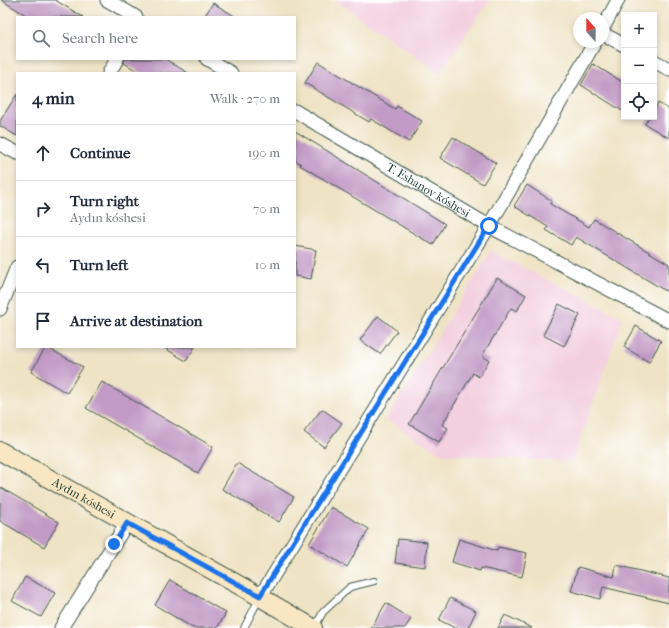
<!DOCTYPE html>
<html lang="en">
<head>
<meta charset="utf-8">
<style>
	body { margin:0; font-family:"IM FELL French Canon",serif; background:#f2f2f3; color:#1f2937 }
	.controls { position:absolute; right:12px; top:12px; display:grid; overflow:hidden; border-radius:0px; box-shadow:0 2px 6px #0003 }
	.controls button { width:36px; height:36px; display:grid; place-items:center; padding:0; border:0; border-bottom:1px solid #e0e1e3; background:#fff; color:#1f2937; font:20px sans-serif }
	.compass { position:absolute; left:573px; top:12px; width:36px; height:36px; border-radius:50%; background:#fff; box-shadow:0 2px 6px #0003; rotate:339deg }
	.stop { position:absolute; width:12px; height:12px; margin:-9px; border:3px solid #1a73e8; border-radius:50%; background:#fff }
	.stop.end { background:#1a73e8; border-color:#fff; box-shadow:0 1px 4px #0008 }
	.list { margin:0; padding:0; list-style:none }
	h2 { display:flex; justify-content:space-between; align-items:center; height:52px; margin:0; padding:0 16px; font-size:17px }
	h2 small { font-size:13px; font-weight:400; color:#747a83 }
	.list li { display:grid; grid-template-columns:26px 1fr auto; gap:12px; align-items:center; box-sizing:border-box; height:56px; padding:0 16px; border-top:1px solid #e0e1e3 }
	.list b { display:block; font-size:15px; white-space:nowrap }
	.list p { margin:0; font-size:13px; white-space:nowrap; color:#747a83 }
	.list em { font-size:13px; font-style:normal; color:#747a83 }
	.icon { flex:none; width:22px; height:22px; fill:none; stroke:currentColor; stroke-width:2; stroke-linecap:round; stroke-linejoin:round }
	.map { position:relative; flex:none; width:669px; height:628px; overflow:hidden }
	.search { position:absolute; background:#fff; box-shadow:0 2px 6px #0003; left:16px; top:16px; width:280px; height:44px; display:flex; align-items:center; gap:10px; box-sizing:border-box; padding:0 14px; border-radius:0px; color:#747a83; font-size:15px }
	.panel { position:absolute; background:#fff; box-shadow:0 2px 6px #0003; left:16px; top:72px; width:280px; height:276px; border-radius:0px }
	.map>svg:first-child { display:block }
	.built { fill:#f3cfdf }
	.building { fill:#c19ac5 }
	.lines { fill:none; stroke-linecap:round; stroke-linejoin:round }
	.lane-casing { stroke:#3e564a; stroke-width:8 }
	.street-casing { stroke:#3e564a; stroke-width:15 }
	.secondary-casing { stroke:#3e564a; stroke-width:20 }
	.lane { stroke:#fff; stroke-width:6 }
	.street { stroke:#fff; stroke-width:13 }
	.secondary { stroke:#f9e7c3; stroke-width:18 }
	.route { stroke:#1a73e8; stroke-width:5 }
	.labels { text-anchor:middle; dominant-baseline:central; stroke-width:3.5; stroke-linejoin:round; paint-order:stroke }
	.street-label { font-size:12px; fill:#1f3d34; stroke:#fff }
</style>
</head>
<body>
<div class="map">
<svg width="669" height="628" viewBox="0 0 669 628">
	<rect width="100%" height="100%" fill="#fff"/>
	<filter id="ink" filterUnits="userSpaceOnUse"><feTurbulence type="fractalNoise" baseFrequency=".025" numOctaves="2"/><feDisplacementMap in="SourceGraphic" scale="8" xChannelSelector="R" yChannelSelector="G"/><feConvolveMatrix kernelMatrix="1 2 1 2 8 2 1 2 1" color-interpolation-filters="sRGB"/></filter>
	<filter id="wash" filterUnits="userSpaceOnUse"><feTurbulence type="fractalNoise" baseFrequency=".012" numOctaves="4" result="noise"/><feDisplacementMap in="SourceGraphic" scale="16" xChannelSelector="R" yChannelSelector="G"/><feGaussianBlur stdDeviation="0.9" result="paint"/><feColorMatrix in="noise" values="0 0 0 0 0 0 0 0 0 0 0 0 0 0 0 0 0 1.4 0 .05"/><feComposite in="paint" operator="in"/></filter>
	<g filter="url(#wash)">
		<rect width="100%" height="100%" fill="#efe3c5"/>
		<!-- built -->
		<path class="built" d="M 335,0 L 490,0 L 439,73 Z
			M 491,251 L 623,318 L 572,462 L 442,454 L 386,420 Z"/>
		<g id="blocks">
			<!-- building -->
			<path class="building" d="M 1,0 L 55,0 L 83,17 L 29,17 Z
				M 213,3 L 236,17 L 204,17 Z
				M 125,59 L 165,59 L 188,73 L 141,73 L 124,63 Z
				M 318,62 L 395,109 L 397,106 L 422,121 L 409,142 L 371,119 L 369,122 L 305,83 Z
				M 593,64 L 624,83 L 624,112 L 581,85 Z
				M 17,94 L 17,136 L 0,126 L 0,121 Z
				M 658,103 L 669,109 L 669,138 L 645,124 L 649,117 L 654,117 L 654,109 Z
				M 295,131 L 445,224 L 433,245 L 300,165 L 301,164 L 295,160 Z
				M 453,137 L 496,163 L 483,184 L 440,158 Z
				M 527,185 L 552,201 L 550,204 L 589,227 L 594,219 L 669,264 L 669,293 L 576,237 L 571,245 L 546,230 L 548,227 L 514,206 Z
				M 295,246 L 316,250 L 311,279 L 295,276 Z
				M 497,278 L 526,295 L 517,311 L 511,308 L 482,356 L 489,360 L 479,377 L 473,373 L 442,425 L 448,428 L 439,442 L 409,424 Z
				M 559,304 L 580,315 L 564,346 L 543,335 Z
				M 378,316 L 397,331 L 380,354 L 360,340 Z
				M 636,326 L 661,341 L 649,362 L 624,347 Z
				M 46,347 L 83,367 L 67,393 L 31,372 Z
				M 163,347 L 195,347 L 186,361 Z
				M 102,382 L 213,447 L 198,473 L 86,408 Z
				M 322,409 L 342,423 L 324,447 L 304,432 Z
				M 237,463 L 294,497 L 279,522 L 222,489 Z
				M 0,487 L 59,522 L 44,547 L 0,521 Z
				M 331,507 L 369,529 L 347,567 L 309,544 Z
				M 398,539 L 427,542 L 425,567 L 395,563 Z
				M 459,539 L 497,551 L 498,547 L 527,553 L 522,577 L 481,568 L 480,571 L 452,562 Z
				M 616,565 L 669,578 L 669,603 L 603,587 L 600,599 L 571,591 L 578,567 L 614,577 Z
				M 25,577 L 55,593 L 41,617 L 12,601 Z
				M 170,580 L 226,613 L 217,628 L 193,628 L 155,605 Z
				M 450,598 L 476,611 L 468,628 L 455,628 L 439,620 Z
				M 386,603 L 411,619 L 405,628 L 371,628 Z
				M 505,615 L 532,628 L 498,628 Z"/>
		</g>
	</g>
	<g filter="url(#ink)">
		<use href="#blocks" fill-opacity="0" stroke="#3e564a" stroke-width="1"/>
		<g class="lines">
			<defs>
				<path id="lane" d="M 315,627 L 323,612 L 350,587 L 374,581
					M 244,628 L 259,599"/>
				<g id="street">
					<path d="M 107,0 L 136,17"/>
					<path d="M 603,28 L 618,0"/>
					<path d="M 603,34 L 624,45"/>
					<path d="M 207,59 L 231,73"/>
					<path d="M 654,61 L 669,69"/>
					<path d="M 109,73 L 117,59"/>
					<path id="s1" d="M 295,111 L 489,226 L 669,321"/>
					<path d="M 0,144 L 17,153"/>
					<path d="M 0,309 L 17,267"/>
					<path d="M 260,597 L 489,226 L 595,42"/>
					<path d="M 61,628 L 127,523"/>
				</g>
				<g id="secondary">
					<path id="s2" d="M 0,451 L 260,597 L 313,628"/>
				</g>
			</defs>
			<!-- lane casing -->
			<use href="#lane" class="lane-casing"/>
			<!-- street casing -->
			<use href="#street" class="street-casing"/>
			<!-- secondary casing -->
			<use href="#secondary" class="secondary-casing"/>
			<!-- lane -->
			<use href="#lane" class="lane"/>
			<!-- street -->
			<use href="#street" class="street"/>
			<!-- secondary -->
			<use href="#secondary" class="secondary"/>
		</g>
	</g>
	<g class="lines" filter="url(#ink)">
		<!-- route -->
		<path class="route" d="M 114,544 L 127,523 L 260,596 L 489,226"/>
	</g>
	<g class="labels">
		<!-- street labels -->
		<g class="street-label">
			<text stroke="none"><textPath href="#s1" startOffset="155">T. Eshanov kóshesi</textPath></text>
			<text stroke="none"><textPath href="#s2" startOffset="96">Aydın kóshesi</textPath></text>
		</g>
	</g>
</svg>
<div class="controls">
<button>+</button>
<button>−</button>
<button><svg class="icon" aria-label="locate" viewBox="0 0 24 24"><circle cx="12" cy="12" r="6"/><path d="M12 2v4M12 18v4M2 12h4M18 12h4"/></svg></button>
</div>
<svg class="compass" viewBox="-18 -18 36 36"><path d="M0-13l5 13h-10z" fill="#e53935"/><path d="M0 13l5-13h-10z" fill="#747a83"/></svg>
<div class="stop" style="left:489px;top:226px"></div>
<div class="stop end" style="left:114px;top:544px"></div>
<div class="search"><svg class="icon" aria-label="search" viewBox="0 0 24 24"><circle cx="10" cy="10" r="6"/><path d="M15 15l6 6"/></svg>Search here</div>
<section class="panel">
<h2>4 min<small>Walk · 270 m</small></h2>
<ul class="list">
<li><svg class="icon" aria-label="ahead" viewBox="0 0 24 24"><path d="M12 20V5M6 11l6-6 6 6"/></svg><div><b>Continue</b></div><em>190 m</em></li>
<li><svg class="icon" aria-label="right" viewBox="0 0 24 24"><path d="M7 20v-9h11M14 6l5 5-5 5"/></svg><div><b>Turn right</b><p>Aydın kóshesi</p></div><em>70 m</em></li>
<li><svg class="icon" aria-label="left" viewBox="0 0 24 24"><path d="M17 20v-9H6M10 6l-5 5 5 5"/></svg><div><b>Turn left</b></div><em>10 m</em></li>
<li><svg class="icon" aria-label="arrive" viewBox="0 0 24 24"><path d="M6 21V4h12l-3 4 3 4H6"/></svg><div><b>Arrive at destination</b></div></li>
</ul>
</section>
</div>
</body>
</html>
